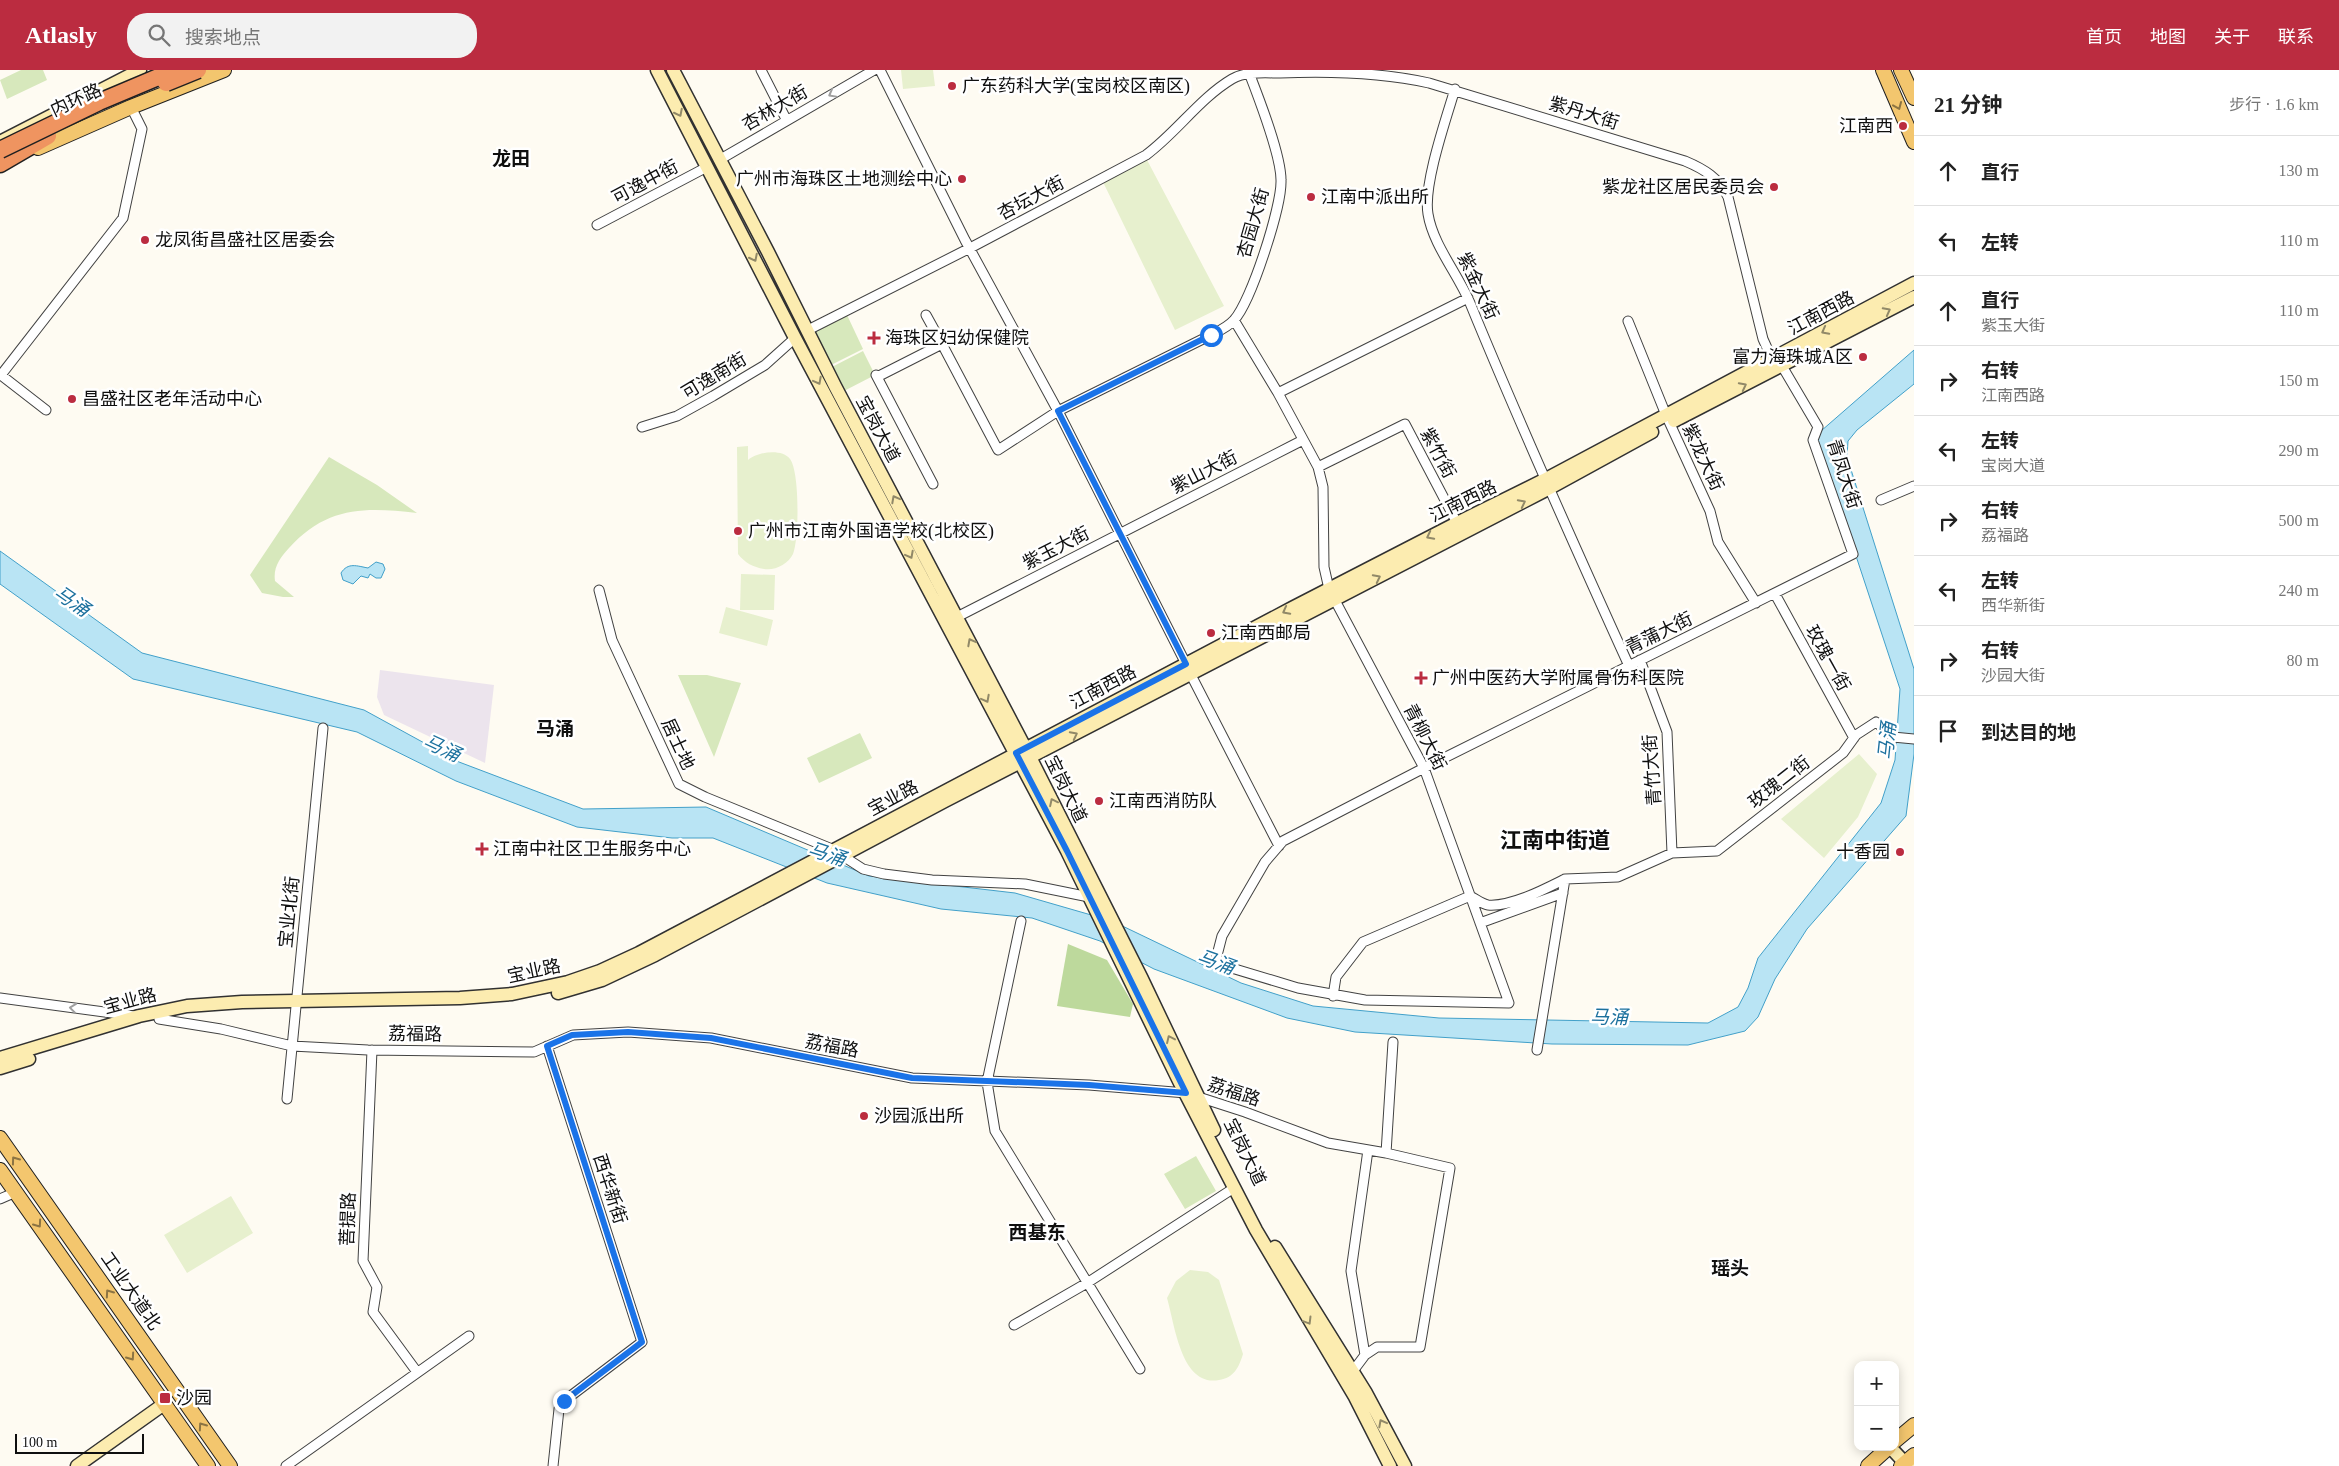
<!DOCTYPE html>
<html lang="zh">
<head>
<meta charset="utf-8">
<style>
	body { margin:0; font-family:"Times New Roman","Noto Sans SC",serif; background:#f2f2f2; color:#222 }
	.controls { position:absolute; right:15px; bottom:15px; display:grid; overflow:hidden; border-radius:10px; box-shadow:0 2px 12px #0003 }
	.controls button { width:45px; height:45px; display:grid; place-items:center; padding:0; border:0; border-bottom:1px solid #e0e0e0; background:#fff; color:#222; font:25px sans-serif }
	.scale { position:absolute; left:15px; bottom:12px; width:129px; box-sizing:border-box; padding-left:5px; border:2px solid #0f0f0f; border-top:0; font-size:14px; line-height:18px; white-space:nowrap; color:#0f0f0f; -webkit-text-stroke:4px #fff; paint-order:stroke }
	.stop { position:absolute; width:15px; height:15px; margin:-11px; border:4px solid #1a73e8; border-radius:50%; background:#fff }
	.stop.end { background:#1a73e8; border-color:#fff; box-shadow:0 1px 5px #0008 }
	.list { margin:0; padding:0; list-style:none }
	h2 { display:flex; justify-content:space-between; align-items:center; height:65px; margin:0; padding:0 20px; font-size:21px }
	h2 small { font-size:16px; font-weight:400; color:#767676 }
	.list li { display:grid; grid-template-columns:32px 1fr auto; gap:15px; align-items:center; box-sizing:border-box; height:70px; padding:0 20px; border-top:1px solid #e0e0e0 }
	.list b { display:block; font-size:19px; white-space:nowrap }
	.list p { margin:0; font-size:16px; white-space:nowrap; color:#767676 }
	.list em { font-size:16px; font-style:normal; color:#767676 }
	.icon { flex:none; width:28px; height:28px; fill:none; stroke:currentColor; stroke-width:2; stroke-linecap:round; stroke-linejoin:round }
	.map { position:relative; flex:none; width:1914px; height:1396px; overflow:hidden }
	header { display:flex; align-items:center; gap:30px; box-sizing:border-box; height:70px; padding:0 25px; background:#bb2c40; color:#fff }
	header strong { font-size:24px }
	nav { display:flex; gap:28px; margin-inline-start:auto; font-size:18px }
	.search { width:350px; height:45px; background:#f2f2f2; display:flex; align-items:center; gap:12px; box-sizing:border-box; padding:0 18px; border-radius:20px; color:#767676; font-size:19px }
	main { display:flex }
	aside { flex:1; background:#fff }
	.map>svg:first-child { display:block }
	.industrial { fill:#ece4ed }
	.green { fill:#d7e8bc }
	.forest { fill:#bdd99c }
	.pitch { fill:#e7f0ce }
	.water { fill:#b9e4f4; stroke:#42a0c9 }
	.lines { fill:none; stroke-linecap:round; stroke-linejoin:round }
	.street-casing { stroke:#424242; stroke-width:11 }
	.secondary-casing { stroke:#313131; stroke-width:15 }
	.primary-casing { stroke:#202020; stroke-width:16 }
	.highway-casing { stroke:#202020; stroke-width:19 }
	.street { stroke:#fff; stroke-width:9 }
	.secondary { stroke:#fcecb0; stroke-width:12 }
	.primary { stroke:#f3c66e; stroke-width:14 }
	.highway { stroke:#ef9460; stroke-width:16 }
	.highway-bridge-casing { stroke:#202020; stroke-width:19; stroke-linecap:butt }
	.highway-bridge { stroke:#ef9460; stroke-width:16 }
	.oneway { stroke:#9f9f9f }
	.oneway2 { stroke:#8c7443 }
	.oneway3 { stroke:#918968 }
	.route { stroke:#1a73e8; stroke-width:6 }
	.poi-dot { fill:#bb2c40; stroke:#fff; stroke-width:2 }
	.labels { text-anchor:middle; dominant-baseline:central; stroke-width:5; stroke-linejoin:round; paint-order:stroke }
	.poi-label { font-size:18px; fill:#0f0f0f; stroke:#fff; text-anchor:start }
	.street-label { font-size:18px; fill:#0f0f0f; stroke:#fff }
	.neighbourhood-label { font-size:19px; font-weight:bold; fill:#0f0f0f; stroke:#fff }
	.water-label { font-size:19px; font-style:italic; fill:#1c719e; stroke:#fff }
	.district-label { font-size:22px; font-weight:bold; fill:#0f0f0f; stroke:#fff }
</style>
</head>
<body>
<header>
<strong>Atlasly</strong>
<div class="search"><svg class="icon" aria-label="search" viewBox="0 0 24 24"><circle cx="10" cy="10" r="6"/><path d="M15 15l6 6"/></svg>搜索地点</div>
<nav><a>首页</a><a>地图</a><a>关于</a><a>联系</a></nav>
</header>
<main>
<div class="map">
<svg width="1914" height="1396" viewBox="0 0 1914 1396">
	<rect width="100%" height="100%" fill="#fefbf2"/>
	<!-- industrial -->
	<path class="industrial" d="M 380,600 L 494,615 L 485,693 L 384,645 L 377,627 Z"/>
	<!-- green -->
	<path class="green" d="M 21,0 L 43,0 L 47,10 L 7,29 L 0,10 Z
		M 847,245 L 863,279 L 829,296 L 813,262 Z
		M 863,281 L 875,305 L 842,322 L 830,298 Z
		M 329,387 L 377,415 L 417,443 C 365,437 327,436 289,478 C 280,488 273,497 275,511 L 294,527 L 283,527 L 262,523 L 250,505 Z
		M 678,605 L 707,605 L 741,613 L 714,687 Z
		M 860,663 L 872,688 L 819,713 L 807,688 Z
		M 1196,1086 L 1216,1121 L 1185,1139 L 1164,1104 Z"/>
	<!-- forest -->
	<path class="forest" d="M 1068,874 L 1107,890 L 1133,934 L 1130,947 L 1057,936 Z"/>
	<!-- pitch -->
	<path class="pitch" d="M 901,0 L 933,0 L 935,16 L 903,19 Z
		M 1146,88 L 1224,236 L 1175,260 L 1103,112 Z
		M 748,376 L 748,390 C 757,382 782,378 790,389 C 800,402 799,470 793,484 C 788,494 775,501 764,499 C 753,497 745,493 738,484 L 737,377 Z
		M 741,504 L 775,505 L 774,540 L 740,540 Z
		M 726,537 L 773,550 L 767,576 L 719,563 Z
		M 1859,684 L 1877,704 L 1858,747 L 1824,788 L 1781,749 Z
		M 231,1126 L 253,1163 L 187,1203 L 164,1165 Z
		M 1190,1200 L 1208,1202 L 1219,1210 L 1243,1284 C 1239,1297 1234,1308 1219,1310 C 1181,1317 1175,1255 1167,1228 L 1176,1211 Z"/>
	<!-- water -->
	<path class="water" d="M 1914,280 L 1914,314 L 1857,360 L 1848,371 L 1847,387 L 1914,599 L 1914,684 L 1906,746 L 1807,859 L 1775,909 L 1758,947 L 1745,961 L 1688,975 L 1552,974 L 1355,962 L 1287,948 L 1154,899 L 1100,871 L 1032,848 L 941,839 L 827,813 L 713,768 L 672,768 L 577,757 L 456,711 L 357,662 L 133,609 L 0,514 L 0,481 L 142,583 L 364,640 L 459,692 L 583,739 L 706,737 L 869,806 L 1015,823 L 1112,851 L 1241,913 L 1313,936 L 1439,948 L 1708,953 L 1738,937 L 1748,918 L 1758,888 L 1881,733 L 1895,690 L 1900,619 L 1817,368 L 1821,361 Z
		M 376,492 L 383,494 L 385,499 L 381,508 L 376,508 L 370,504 L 368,508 L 361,506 L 353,514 L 343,510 L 341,503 C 348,492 357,496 368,498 Z"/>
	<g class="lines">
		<defs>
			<path id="street" d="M 761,0 L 786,49
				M 880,0 L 965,170 L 1058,341 L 1186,594
				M 1455,19 C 1446,49 1423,115 1428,144 C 1433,175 1458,204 1470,233 C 1520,355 1574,475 1629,596
				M 719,90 L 874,0
				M 597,155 L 707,97
				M 1628,251 L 1666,345 L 1710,441 L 1718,472 L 1756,533
				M 808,260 L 972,177 L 1146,85 C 1176,63 1200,28 1232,9 C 1245,1 1266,3 1280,3 C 1330,1 1380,2 1429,13 L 1685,91 C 1704,99 1719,108 1728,127 L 1763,269 L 1772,289 L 1782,296 L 1818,357 L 1813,370 L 1853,484 L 1424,698 L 1283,771 L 1265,792 L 1222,866 L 1215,893 L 1298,918 L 1365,930 L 1509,933 L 1424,698 L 1329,519 L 1324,497 L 1323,417 L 1318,397 L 1278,323 L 1234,250
				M 942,274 L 998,380 L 1058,341 L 1211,265 C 1219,261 1228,257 1234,250 C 1251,232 1282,136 1281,110 C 1281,84 1258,26 1248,0
				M 876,305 L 933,414
				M 877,307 L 942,274 L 926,245
				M 1278,323 L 1468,228
				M 46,340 L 1,305 L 123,148 L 142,59 L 131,37
				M 642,357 L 677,346 L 713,326 L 765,295 L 795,268
				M 1318,397 L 1405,354 L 1457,453
				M 1881,430 L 1914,416
				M 599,520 L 612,570 L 679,714 L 705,727 L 832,779 L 863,799 L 884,804 L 932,810 L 1025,814 L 1089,827
				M 1775,524 L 1854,668
				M 957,547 L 1303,370
				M 1640,590 L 1667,662 L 1672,783
				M 1191,605 L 1279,776
				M 1470,826 C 1476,829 1482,834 1488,835 C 1511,837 1545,819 1565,809
				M 1021,851 L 987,1012 L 995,1061 L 1140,1299
				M 1480,853 L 1563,823
				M 1333,926 L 1336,907 L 1363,872 L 1470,826
				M 0,928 L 134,946
				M 159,949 L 221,959 L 292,976 L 368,980 L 534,982 L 573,965 L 628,962 L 711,968 L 912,1008 L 1089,1015 L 1186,1023 L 1245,1042 L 1328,1073 L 1386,1083 L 1393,972
				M 547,976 L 642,1272 L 564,1331 L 559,1339 L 553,1396
				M 372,980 L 363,1191 L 377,1217 L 373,1242 L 417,1302
				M 1537,980 L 1565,809 L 1618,807 L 1672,783 L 1717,781 L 1843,683 L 1856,665 L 1876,652 L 1893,667 L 1914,669
				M 287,1029 L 323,658
				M 0,1129 L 16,1122
				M 1014,1255 L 1087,1213 L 1234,1118
				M 1365,1285 L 1377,1277 L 1420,1277 L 1450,1098 L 1386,1083
				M 1353,1301 L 1365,1285 L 1351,1201 L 1368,1080
				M 286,1396 L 469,1266"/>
			<path id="secondary" d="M 657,0 L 795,268 L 1067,781 L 1180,1013 L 1256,1160 L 1355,1327 L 1390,1396
				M 673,0 L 768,182 L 835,316 L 1030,687 L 1142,909 L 1214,1060
				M 2,71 L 140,0
				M 1674,351 L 1914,227
				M 558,923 L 602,910 L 655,885 L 945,731 L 1548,419 L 1652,362
				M 0,988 L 139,946 L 187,936 L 242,932 L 460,928 L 512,924 L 568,912 L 600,901 L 639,883 L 1292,538 L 1457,453 L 1544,410 L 1914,213
				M 0,998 L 29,989
				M 1275,1177 L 1366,1323 L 1405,1396
				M 1890,1377 L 1905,1393 L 1913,1396
				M 77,1396 L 164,1334"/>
			<path id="primary" d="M 1883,0 L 1914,72
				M 1901,0 L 1914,28
				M 38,78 L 131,37 L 224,0
				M 0,1068 L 230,1396
				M 0,1100 L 208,1396
				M 1895,1371 L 1914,1355
				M 1868,1396 L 1889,1377
				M 1901,1396 L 1914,1385"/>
			<path id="highway" d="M 0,94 L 48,66"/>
		</defs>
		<!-- street casing -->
		<use href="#street" class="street-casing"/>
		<!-- secondary casing -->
		<use href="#secondary" class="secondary-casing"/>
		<!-- primary casing -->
		<use href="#primary" class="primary-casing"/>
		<!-- highway casing -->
		<use href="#highway" class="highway-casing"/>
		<!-- street -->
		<use href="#street" class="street"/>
		<!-- secondary -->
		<use href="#secondary" class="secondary"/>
		<!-- primary -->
		<use href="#primary" class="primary"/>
		<!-- highway -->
		<use href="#highway" class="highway"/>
		<defs>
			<path id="highway-bridge" d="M 166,13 L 198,0
				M 0,80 L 99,32 L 175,0"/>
		</defs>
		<!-- highway-bridge casing -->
		<use href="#highway-bridge" class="highway-bridge-casing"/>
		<!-- highway-bridge -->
		<use href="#highway-bridge" class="highway-bridge"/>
	</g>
	<!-- one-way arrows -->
	<defs><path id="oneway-chevron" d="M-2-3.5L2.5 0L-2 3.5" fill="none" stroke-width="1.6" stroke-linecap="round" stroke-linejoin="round" transform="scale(1.25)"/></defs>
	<g class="oneway">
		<use href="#oneway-chevron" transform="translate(832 24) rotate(151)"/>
		<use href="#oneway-chevron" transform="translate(73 938) rotate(-173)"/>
	</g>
	<g class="oneway2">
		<use href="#oneway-chevron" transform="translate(1898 36) rotate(67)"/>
		<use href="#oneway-chevron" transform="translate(15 1090) rotate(-126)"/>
		<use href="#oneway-chevron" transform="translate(38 1154) rotate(55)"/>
		<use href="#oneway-chevron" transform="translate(109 1223) rotate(-125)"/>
		<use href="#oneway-chevron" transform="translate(131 1287) rotate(55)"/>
		<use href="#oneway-chevron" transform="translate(202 1356) rotate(-125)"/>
	</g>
	<g class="oneway3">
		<use href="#oneway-chevron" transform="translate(679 43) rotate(63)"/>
		<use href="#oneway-chevron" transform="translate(754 188) rotate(63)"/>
		<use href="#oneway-chevron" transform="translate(1887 241) rotate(-28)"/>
		<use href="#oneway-chevron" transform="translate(1825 261) rotate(152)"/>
		<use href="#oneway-chevron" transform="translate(818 311) rotate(62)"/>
		<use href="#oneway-chevron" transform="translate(1743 316) rotate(-27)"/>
		<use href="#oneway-chevron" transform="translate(895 429) rotate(-118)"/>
		<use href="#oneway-chevron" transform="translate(1522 433) rotate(-27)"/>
		<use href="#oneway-chevron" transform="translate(1430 466) rotate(153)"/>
		<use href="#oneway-chevron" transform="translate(910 485) rotate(62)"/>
		<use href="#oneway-chevron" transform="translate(1377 508) rotate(-27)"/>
		<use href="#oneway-chevron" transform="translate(1286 541) rotate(152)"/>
		<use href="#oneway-chevron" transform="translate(971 572) rotate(-118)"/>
		<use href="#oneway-chevron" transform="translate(986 629) rotate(62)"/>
		<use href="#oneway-chevron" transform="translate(1074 665) rotate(-27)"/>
		<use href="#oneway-chevron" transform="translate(1053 732) rotate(-116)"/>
		<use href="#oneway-chevron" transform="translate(1170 969) rotate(-115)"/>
		<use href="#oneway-chevron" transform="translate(1308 1251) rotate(59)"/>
		<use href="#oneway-chevron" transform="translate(1382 1353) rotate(-118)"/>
	</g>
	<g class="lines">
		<!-- route -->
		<path class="route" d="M 564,1331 L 642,1272 L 547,976 L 572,965 L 628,962 L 711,968 L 912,1008 L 1089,1015 L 1186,1023 L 1067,781 L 1016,683 L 1186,594 L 1058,341 L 1211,265"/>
	</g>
	<!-- markers -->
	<g class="poi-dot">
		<circle cx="952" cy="16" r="5"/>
		<circle cx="1903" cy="56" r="5"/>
		<circle cx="962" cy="109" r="5"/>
		<circle cx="1774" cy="117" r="5"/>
		<circle cx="1311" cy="127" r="5"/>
		<circle cx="145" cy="170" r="5"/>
		<path d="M871.5 260.5h5v5h5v5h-5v5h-5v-5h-5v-5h5z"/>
		<circle cx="1863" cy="287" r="5"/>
		<circle cx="72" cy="329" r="5"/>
		<circle cx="738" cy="461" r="5"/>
		<circle cx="1211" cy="563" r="5"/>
		<path d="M1418.5 600.5h5v5h5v5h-5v5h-5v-5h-5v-5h5z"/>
		<circle cx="1099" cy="731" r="5"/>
		<path d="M479.5 771.5h5v5h5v5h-5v5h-5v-5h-5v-5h5z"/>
		<circle cx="1900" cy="782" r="5"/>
		<circle cx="864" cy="1046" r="5"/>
		<rect x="159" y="1322" width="12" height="12" rx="2.5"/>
	</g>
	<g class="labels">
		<!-- poi labels -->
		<g class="poi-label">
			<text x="962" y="16">广东药科大学(宝岗校区南区)</text>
			<text x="1893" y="56" text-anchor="end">江南西</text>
			<text x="952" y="109" text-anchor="end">广州市海珠区土地测绘中心</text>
			<text x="1764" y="117" text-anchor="end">紫龙社区居民委员会</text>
			<text x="1321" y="127">江南中派出所</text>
			<text x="155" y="170">龙凤街昌盛社区居委会</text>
			<text x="885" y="268">海珠区妇幼保健院</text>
			<text x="1853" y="287" text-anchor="end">富力海珠城A区</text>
			<text x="82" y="329">昌盛社区老年活动中心</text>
			<text x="748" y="461">广州市江南外国语学校(北校区)</text>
			<text x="1221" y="563">江南西邮局</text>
			<text x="1432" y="608">广州中医药大学附属骨伤科医院</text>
			<text x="1109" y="731">江南西消防队</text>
			<text x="493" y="779">江南中社区卫生服务中心</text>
			<text x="1890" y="782" text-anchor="end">十香园</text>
			<text x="874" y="1046">沙园派出所</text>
			<text x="176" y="1328">沙园</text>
		</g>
		<!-- street labels -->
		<g class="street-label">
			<text transform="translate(76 30) rotate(-25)">内环路</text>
			<text transform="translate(775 38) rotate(-30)">杏林大街</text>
			<text transform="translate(1584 43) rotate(17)">紫丹大街</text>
			<text transform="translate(645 112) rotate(-28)">可逸中街</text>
			<text transform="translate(1031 128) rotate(-28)">杏坛大街</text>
			<text transform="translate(1253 153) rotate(-74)">杏园大街</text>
			<text transform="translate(1478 216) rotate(65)">紫金大街</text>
			<text transform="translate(1821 243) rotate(-28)">江南西路</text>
			<text transform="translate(714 306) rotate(-31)">可逸南街</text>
			<text transform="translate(878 359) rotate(62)">宝岗大道</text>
			<text transform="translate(1438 383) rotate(62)">紫竹街</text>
			<text transform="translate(1703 387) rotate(65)">紫龙大街</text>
			<text transform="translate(1204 402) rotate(-27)">紫山大街</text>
			<text transform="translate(1844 404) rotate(72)">青凤大街</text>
			<text transform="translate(1463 431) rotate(-26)">江南西路</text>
			<text transform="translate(1056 478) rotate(-27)">紫玉大街</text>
			<text transform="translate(1659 563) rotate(-26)">青蒲大街</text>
			<text transform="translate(1828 588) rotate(61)">玫瑰一街</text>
			<text transform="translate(1103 617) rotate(-28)">江南西路</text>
			<text transform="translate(1425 667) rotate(63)">青柳大街</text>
			<text transform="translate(678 674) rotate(65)">居士地</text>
			<text transform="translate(1652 700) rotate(-94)">青竹大街</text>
			<text transform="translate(1779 712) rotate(-38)">玫瑰二街</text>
			<text transform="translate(1066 719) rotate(64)">宝岗大道</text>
			<text transform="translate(893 728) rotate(-28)">宝业路</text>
			<text transform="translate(289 842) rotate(-84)">宝业北街</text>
			<text transform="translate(534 901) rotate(-12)">宝业路</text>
			<text transform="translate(130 931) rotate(-15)">宝业路</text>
			<text transform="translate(415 964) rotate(1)">荔福路</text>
			<text transform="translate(832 976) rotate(11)">荔福路</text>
			<text transform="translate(1234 1022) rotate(18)">荔福路</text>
			<text transform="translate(1245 1082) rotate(64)">宝岗大道</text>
			<text transform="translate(610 1119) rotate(72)">西华新街</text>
			<text transform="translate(348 1149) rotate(-88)">菩提路</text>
			<text transform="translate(131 1221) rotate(55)">工业大道北</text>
		</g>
		<!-- neighbourhood labels -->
		<g class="neighbourhood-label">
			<text x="511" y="88">龙田</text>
			<text x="555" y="658">马涌</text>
			<text x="1037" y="1162">西基东</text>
			<text x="1730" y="1198">瑶头</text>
		</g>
		<!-- water labels -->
		<g class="water-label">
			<text transform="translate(72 531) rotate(35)">马涌</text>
			<text transform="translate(1887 671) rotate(-84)">马涌</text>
			<text transform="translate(442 678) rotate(25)">马涌</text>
			<text transform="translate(827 784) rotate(18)">马涌</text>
			<text transform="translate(1216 892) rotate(20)">马涌</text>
			<text transform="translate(1609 947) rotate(1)">马涌</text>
		</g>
		<!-- district labels -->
		<g class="district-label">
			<text x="1555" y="770">江南中街道</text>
		</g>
	</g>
</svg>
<div class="controls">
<button>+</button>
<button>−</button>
</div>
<div class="scale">100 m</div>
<div class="stop" style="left:1211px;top:265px"></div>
<div class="stop end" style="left:564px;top:1331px"></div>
</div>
<aside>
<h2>21 分钟<small>步行 · 1.6 km</small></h2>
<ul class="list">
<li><svg class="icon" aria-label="ahead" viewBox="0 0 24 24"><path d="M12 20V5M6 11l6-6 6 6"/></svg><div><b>直行</b></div><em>130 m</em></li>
<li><svg class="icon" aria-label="left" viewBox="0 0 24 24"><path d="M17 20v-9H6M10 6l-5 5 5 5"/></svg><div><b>左转</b></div><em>110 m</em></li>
<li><svg class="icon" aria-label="ahead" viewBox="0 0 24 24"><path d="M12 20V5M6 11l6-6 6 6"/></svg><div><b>直行</b><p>紫玉大街</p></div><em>110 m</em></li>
<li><svg class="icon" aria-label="right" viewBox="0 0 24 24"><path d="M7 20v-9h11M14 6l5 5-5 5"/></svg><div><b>右转</b><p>江南西路</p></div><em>150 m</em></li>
<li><svg class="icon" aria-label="left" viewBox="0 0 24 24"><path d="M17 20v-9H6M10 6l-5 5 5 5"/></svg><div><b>左转</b><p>宝岗大道</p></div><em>290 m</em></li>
<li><svg class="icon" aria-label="right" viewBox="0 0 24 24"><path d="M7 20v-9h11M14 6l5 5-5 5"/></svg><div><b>右转</b><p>荔福路</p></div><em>500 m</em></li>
<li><svg class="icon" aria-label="left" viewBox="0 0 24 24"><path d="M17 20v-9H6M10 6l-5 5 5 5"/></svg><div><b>左转</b><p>西华新街</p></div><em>240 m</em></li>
<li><svg class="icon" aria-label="right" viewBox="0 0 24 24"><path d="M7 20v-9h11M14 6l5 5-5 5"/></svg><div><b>右转</b><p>沙园大街</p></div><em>80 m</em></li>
<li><svg class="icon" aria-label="arrive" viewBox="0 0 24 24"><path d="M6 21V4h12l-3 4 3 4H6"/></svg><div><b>到达目的地</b></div></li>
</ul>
</aside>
</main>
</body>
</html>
